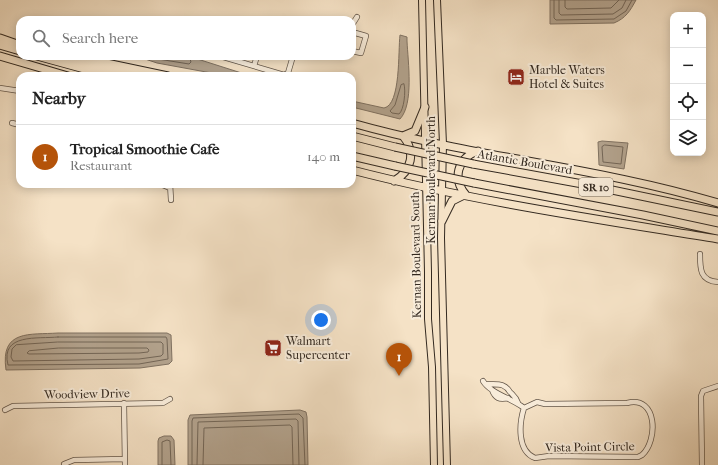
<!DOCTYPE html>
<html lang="en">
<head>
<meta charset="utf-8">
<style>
	body { margin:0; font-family:"IM FELL French Canon",serif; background:#f6f6f6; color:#222 }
	.controls { position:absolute; right:12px; top:12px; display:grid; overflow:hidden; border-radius:8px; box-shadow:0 2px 10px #0003 }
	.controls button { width:36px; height:36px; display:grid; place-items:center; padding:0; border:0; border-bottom:1px solid #e0e0e0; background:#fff; color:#222; font:20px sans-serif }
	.you { position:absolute; left:321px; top:320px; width:14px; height:14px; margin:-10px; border:3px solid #fff; border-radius:50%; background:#1a73e8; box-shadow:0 0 0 6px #1a73e833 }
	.badge { display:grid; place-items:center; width:26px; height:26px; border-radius:50%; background:#b45309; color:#fff; font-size:13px; font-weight:700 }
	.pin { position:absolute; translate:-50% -33px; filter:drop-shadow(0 1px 2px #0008) }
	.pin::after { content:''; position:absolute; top:21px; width:14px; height:12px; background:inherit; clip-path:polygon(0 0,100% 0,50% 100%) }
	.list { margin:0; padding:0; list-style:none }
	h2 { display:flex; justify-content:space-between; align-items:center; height:52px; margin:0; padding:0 16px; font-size:17px }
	h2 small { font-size:13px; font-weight:400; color:#767676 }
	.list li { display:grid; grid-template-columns:26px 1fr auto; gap:12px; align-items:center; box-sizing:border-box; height:64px; padding:0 16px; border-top:1px solid #e0e0e0 }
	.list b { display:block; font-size:15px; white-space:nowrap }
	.list p { margin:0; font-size:13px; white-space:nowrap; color:#767676 }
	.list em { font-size:13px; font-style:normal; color:#767676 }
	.icon { flex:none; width:22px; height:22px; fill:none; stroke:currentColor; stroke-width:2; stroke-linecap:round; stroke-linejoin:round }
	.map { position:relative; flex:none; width:718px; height:465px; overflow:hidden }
	.search { position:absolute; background:#fff; box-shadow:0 2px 10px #0003; left:16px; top:16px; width:340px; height:44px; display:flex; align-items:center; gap:10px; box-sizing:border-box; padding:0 14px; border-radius:12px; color:#767676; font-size:15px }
	.panel { position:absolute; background:#fff; box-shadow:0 2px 10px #0003; left:16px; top:72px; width:340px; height:116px; border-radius:12px }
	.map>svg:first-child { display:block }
	.water { fill:#b3a38e; stroke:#807262 }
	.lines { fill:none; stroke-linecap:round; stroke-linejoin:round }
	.shore { stroke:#736657; stroke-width:1 }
	.minor-casing { stroke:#64574a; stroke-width:6 }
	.major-casing { stroke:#332920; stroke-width:8 }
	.highway-casing { stroke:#332920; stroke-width:9 }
	.minor { stroke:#f8ecda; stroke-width:4.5 }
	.major { stroke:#f5e2c6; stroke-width:6 }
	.highway { stroke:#f5e2c6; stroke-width:7 }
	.highway-bridge-casing { stroke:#332920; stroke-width:9; stroke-linecap:butt }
	.highway-bridge { stroke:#f5e2c6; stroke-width:7 }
	.labels { text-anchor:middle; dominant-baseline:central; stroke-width:4; stroke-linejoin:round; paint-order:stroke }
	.shield { fill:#f8ecda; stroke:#6e6458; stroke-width:1 }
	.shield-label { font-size:11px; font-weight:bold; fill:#332920 }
	.poi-label { font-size:12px; fill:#332920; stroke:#f8ecda; text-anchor:start }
	.street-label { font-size:12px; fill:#332920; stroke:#f8ecda }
</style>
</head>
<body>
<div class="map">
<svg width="718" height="465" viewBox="0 0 718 465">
	<rect width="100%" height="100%" fill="#f5e2c6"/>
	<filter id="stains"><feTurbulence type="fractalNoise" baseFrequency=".005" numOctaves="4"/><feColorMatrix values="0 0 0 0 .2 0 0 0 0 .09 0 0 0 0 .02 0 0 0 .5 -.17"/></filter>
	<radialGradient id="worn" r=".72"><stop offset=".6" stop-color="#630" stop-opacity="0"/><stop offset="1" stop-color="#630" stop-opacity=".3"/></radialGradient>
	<!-- water -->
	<path class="water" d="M 550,0 L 636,0 C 630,11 626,18 614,23 L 550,24 Z
		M 400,35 L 407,37 L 407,41 C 408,62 414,104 400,119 L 352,107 L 352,101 L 384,108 C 401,105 398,51 400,35 Z
		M 136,56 L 188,56 L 251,76 L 228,76 L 157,63 Z
		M 602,141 L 628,143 L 624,169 L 599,165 L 598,142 Z
		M 58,333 L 167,333 L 171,335 L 172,361 L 169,364 L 140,368 L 6,370 C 0,329 30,335 58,333 Z
		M 300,410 L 306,412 L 307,417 L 308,465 L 188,465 L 188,420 L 190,415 Z
		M 164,436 L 171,436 L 174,440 L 175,465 L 158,465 L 158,441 L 159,438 Z"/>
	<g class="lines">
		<!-- shore -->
		<path class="shore" d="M 554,0 L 554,18 L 556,20 L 614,19 L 626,11 L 632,0
			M 559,0 L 559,13 L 561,15 L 613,14 L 622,8 L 626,0
			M 565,0 L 565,7 L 567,9 L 611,8 L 619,0
			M 150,56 L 158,59 L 189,64 L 191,62 L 189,56
			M 404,84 C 406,91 404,110 399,114 L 392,113 L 390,111 L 395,105 L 401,85 Z
			M 605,145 L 623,147 L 621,164 L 603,162 L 602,147 Z
			M 58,337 L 166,337 L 167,339 L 168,359 L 139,364 L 8,365 C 0,333 38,339 58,337 Z
			M 58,342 L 161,342 L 163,344 L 163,354 L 161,356 L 139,359 L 13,361 L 11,357 L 12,349 L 16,345 Z
			M 59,348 L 147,348 L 149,350 L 148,352 L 139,353 L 29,354 L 27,353 L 29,351 Z
			M 162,465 L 162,442 L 167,440 L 170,441 L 171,465
			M 192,465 L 192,421 L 193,418 L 299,414 L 303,418 L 305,465
			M 197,465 L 198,422 L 296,419 L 298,421 L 299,465
			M 203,465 L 204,428 L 290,425 L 292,427 L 293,465"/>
		<defs>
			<path id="minor" d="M 352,25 L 357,17
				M 352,32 L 366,36 L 361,53 L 352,51
				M 220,56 L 284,75 L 288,73 L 293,56
				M 254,66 L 257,56
				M 0,88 L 20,91
				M 12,123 L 20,125
				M 160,184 L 170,188
				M 170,184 L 171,200
				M 700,254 C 700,269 700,281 718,282
				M 483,381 C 490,393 513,399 524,408 L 537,402 L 545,404 L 627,403 C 658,395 658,441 642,455 L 638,457 L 549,456 L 535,458 C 517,451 519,424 524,408
				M 486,384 C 497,385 504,382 510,392 C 514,396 516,397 518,403
				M 492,390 C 495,398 499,400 508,398
				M 124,403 L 125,465
				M 5,410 L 13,406 L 163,403 L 170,399
				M 64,464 L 74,460 L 125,459
				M 702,465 L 701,396 L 703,391 L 718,386"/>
			<path id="major" d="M 422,0 L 428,272 L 428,319 L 432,367 L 434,465
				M 437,0 L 443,144 L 441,238 L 447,465"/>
			<path id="highway" d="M 0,38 L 20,45
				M 0,45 L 20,51
				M 0,56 L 68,76
				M 37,56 L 110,76
				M 60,56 L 135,76
				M 73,56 L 168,76
				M 352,123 C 472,157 598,167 718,203
				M 352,136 L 395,147
				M 352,156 L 395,166
				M 473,164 L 588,185 L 718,212
				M 352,170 C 472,201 596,219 718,239
				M 394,181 C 412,171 416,152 403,136 L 415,131 L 425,107
				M 474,183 L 643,215 L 718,231
				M 466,195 C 452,179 457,158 478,151
				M 442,221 L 452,201 L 464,195"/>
		</defs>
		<!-- minor casing -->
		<use href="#minor" class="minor-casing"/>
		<!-- major casing -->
		<use href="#major" class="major-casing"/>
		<!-- highway casing -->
		<use href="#highway" class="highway-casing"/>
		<!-- minor -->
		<use href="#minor" class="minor"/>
		<!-- major -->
		<use href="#major" class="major"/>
		<!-- highway -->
		<use href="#highway" class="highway"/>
		<defs>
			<path id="highway-bridge" d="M 395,147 L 473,164
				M 395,166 L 474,183"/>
		</defs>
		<!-- highway-bridge casing -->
		<use href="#highway-bridge" class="highway-bridge-casing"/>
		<!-- highway-bridge -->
		<use href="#highway-bridge" class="highway-bridge"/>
	</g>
	<!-- icons -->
	<defs>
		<symbol id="hotel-square" viewBox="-11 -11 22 22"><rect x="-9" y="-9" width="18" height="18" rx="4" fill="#8f2418" stroke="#f8ecda"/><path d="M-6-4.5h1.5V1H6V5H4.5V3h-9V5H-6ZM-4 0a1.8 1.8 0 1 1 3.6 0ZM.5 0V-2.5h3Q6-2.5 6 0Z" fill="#fff"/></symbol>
		<symbol id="supermarket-square" viewBox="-11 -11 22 22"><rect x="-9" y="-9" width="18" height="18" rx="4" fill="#8f2418" stroke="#f8ecda"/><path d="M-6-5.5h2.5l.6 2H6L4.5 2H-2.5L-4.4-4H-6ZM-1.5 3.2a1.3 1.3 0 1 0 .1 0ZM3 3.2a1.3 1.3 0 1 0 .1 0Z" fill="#fff"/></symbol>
	</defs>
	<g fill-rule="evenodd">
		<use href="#hotel-square" x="506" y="67" width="20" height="20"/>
		<use href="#supermarket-square" x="263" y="338" width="20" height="20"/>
	</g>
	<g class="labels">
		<!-- shield labels -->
		<rect class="shield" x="579" y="178" width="34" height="18" rx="3"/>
		<g class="shield-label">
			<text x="596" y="187">SR 10</text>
		</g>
		<!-- poi labels -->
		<g class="poi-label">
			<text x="529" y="70">Marble Waters<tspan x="529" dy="14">Hotel &amp; Suites</tspan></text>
			<text x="286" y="341">Walmart<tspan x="286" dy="14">Supercenter</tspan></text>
		</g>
		<!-- street labels -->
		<g class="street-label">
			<text transform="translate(525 162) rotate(10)">Atlantic Boulevard</text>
			<text transform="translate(431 180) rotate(-90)">Kernan Boulevard North</text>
			<text transform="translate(416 255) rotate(-91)">Kernan Boulevard South</text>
			<text transform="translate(87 394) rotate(-1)">Woodview Drive</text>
			<text transform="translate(590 447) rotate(-1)">Vista Point Circle</text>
		</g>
	</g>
	<rect width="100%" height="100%" filter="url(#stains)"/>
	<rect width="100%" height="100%" fill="url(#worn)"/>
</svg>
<div class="controls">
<button>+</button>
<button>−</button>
<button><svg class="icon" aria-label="locate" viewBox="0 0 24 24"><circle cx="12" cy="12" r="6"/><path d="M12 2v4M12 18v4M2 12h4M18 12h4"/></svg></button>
<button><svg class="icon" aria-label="layers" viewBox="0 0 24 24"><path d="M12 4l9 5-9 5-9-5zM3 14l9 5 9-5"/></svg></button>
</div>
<div class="you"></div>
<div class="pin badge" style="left:399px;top:376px">1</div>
<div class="search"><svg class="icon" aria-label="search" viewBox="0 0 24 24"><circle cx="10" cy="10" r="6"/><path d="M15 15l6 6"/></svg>Search here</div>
<section class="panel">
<h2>Nearby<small></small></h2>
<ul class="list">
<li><span class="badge">1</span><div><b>Tropical Smoothie Cafe</b><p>Restaurant</p></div><em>140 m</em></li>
</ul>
</section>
</div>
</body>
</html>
